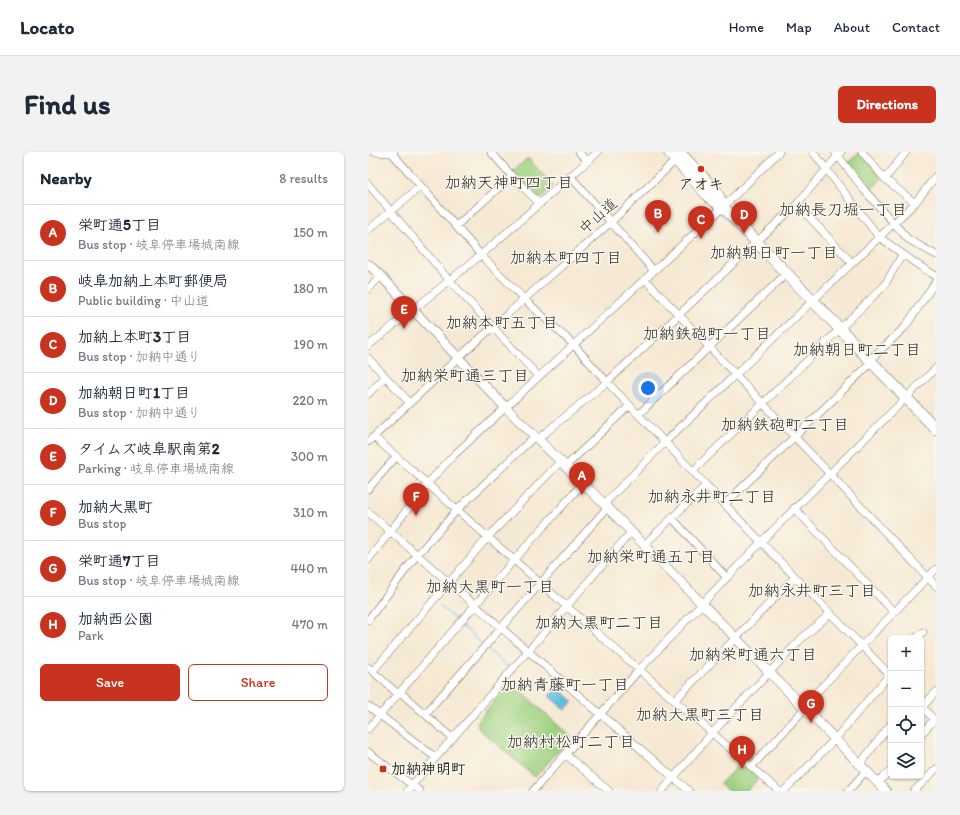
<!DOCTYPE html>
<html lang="en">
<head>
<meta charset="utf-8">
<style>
	body { margin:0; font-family:Itim,"Klee One",sans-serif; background:#f2f2f3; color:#1f2937 }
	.controls { position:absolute; right:12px; bottom:12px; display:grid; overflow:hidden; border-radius:6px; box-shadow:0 1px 3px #0004 }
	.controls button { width:36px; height:36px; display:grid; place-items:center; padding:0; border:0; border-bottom:1px solid #e0e1e3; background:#fff; color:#1f2937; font:20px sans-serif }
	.you { position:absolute; left:280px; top:236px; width:14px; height:14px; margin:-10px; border:3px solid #fff; border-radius:50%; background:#1a73e8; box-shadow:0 0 0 6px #1a73e833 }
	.badge { display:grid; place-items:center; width:26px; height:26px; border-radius:50%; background:#c8321e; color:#fff; font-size:13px; font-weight:700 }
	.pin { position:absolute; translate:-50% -33px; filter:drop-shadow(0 1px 2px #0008) }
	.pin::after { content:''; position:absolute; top:21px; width:14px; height:12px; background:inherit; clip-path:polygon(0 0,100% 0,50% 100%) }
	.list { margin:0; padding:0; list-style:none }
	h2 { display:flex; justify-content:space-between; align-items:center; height:52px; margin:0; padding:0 16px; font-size:17px }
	h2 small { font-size:13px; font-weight:400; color:#747a83 }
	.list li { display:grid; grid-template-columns:26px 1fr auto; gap:12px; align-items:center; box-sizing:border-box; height:56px; padding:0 16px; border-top:1px solid #e0e1e3 }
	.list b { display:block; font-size:15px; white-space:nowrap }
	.list p { margin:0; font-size:13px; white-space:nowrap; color:#747a83 }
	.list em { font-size:13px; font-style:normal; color:#747a83 }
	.actions { display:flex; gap:8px; padding:12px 16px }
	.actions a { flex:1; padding:9px 0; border:1px solid #c8321e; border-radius:6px; text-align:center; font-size:14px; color:#c8321e }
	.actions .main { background:#c8321e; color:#fff }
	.icon { flex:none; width:22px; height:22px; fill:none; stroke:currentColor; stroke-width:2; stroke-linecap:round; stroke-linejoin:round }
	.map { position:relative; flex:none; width:568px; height:639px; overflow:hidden; border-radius:6px }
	header { display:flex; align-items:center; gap:24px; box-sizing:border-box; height:56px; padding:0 20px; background:#fff; border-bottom:1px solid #e0e1e3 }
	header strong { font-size:19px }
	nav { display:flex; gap:22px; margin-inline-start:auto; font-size:14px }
	.intro { display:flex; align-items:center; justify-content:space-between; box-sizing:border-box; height:96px; padding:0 24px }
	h1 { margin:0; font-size:28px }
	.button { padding:10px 18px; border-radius:6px; background:#c8321e; color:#fff; font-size:14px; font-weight:700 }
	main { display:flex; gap:24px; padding:0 24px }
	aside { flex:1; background:#fff; border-radius:6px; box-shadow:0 1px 3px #0004 }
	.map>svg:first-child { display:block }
	.green { fill:#9fd181; stroke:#657e56 }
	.water { fill:#60bfde; stroke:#467584 }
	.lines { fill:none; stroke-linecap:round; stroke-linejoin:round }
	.stream { stroke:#60bfde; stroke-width:1.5 }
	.minor-casing { stroke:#726e66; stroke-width:8 }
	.major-casing { stroke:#726e66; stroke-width:10 }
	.highway-casing { stroke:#726e66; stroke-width:12 }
	.minor { stroke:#fff; stroke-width:7 }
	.major { stroke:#fff; stroke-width:9 }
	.highway { stroke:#fff; stroke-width:11 }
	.poi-dot { fill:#c8321e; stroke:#fbf7ec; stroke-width:1.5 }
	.labels { text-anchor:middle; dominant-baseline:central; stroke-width:3; stroke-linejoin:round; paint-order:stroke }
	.poi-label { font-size:15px; font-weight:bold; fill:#2b2b2b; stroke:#fbf7ec }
	.street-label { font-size:15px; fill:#2b2b2b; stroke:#fbf7ec }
	.neighbourhood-label { font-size:16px; fill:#2b2b2b; stroke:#fbf7ec }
</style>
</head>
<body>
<header>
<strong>Locato</strong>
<nav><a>Home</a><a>Map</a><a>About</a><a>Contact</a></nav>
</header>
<div class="intro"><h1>Find us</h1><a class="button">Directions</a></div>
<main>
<aside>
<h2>Nearby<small>8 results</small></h2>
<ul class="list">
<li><span class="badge">A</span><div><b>栄町通5丁目</b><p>Bus stop · 岐阜停車場城南線</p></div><em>150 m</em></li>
<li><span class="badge">B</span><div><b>岐阜加納上本町郵便局</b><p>Public building · 中山道</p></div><em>180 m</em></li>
<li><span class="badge">C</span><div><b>加納上本町3丁目</b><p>Bus stop · 加納中通り</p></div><em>190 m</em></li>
<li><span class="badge">D</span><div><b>加納朝日町1丁目</b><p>Bus stop · 加納中通り</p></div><em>220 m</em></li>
<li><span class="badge">E</span><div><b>タイムズ岐阜駅南第2</b><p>Parking · 岐阜停車場城南線</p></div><em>300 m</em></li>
<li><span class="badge">F</span><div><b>加納大黒町</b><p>Bus stop</p></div><em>310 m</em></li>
<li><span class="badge">G</span><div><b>栄町通7丁目</b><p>Bus stop · 岐阜停車場城南線</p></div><em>440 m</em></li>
<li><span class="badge">H</span><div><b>加納西公園</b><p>Park</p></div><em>470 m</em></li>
</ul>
<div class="actions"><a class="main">Save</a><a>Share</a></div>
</aside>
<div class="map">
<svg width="568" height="639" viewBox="0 0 568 639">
	<rect width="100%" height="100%" fill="#fbf7ec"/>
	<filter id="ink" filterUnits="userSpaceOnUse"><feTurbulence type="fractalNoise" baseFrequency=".025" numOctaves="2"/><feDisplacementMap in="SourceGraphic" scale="8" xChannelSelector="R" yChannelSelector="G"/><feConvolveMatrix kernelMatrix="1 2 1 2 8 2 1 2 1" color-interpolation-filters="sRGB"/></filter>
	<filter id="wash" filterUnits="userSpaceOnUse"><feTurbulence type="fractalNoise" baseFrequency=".012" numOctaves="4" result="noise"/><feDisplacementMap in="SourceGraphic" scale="16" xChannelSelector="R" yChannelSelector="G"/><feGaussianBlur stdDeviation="0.9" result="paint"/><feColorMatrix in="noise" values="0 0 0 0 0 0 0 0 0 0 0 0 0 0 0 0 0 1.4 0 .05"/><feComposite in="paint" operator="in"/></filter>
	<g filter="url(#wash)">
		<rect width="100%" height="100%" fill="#f6e9d3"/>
		<!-- green -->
		<path class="green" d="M 492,0 L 514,26 L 502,39 L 480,11 Z
			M 160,6 L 185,34 L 171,47 L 145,19 Z
			M 147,534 L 203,585 L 167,625 L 110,576 L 110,569 L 138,535 Z
			M 374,609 L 391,625 L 379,639 L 360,639 L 352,632 Z"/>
		<!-- water -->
		<path class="water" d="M 189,535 L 205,549 L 197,558 L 181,544 Z"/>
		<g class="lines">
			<!-- stream -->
			<path class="stream" d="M 72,454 L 90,470
				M 93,473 L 115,493
				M 119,497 L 140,515"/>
		</g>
	</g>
	<g filter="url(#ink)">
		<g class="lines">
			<defs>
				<path id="minor" d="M 6,0 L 24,1 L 26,0
					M 123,0 L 144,24 L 172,52
					M 211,0 L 219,9
					M 445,0 L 511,85 L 550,113 L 568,124
					M 467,0 L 497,39 L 540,87 L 568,103
					M 494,0 L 517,27 L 547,51
					M 24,1 L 113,103 L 156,147 L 205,192 L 239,230 L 338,333 L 523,524
					M 202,24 L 286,119
					M 517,27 L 538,0
					M 0,32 L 81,128 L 170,224
					M 429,52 L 484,111
					M 88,74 L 144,24
					M 0,78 L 53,34
					M 277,127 L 568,434
					M 0,137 L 13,124
					M 0,194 L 113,103 L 230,0
					M 0,206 L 42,251
					M 502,208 L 537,175 L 568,129
					M 0,242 L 17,225
					M 271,262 L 419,121
					M 6,285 L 245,495 L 411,639
					M 170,287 L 239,230 L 429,52 L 473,0
					M 0,290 L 90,206 L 243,70 L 311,5
					M 198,314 L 262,253
					M 325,319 L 516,134 L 534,103
					M 0,337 L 28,305
					M 236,352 L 297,290 L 547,51 L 568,24
					M 357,352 L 504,210
					M 426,356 L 526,460
					M 0,360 L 321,639
					M 304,366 L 359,426
					M 276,393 L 338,333
					M 0,408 L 59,332 L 86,303 L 355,55 L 411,0
					M 0,468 L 49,403 L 89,358 L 167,284
					M 548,486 L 555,480
					M 0,515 L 30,542
					M 5,519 L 120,385 L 193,309
					M 32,540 L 84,586
					M 307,548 L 427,425
					M 0,554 L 67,605
					M 553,554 L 568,569
					M 554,555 L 568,540
					M 57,562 L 239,356
					M 0,577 L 146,408 L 215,331
					M 553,582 L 567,567
					M 0,600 L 52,639
					M 198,603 L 241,639
					M 492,612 L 523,572
					M 383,615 L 431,563 L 440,549 L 568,417
					M 510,631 L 523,618
					M 39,639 L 263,380
					M 165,639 L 271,518 L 393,390 L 568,216
					M 294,639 L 344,581 L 434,486 L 463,461
					M 416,639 L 467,587 L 522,522
					M 480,639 L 498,619
					M 546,639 L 568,617"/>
				<path id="major" d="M 0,112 L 13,124 L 137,255 L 236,352 L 518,639"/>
				<path id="highway" d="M 301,0 L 341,45 L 355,55 L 568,277
					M 311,0 L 348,39 L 355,54"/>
			</defs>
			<!-- minor casing -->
			<use href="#minor" class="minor-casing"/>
			<!-- major casing -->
			<use href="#major" class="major-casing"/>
			<!-- highway casing -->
			<use href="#highway" class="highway-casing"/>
			<!-- minor -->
			<use href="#minor" class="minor"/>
			<!-- major -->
			<use href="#major" class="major"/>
			<!-- highway -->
			<use href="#highway" class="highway"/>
		</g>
	</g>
	<!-- markers -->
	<g class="poi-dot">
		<circle cx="333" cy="17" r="4"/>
		<rect x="11" y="613" width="8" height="8" rx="2"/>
	</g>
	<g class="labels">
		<!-- poi labels -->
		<g class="poi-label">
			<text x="333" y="32">アオキ</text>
			<text x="23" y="617" text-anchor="start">加納神明町</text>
		</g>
		<!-- street labels -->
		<g class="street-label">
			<text transform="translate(230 64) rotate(-42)">中山道</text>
		</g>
		<!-- neighbourhood labels -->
		<g class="neighbourhood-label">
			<text x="141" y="30">加納天神町四丁目</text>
			<text x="475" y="57">加納長刀堀一丁目</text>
			<text x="406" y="100">加納朝日町一丁目</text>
			<text x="198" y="105">加納本町四丁目</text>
			<text x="134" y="170">加納本町五丁目</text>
			<text x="339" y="181">加納鉄砲町一丁目</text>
			<text x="489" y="197">加納朝日町二丁目</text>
			<text x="97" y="223">加納栄町通三丁目</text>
			<text x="417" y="272">加納鉄砲町二丁目</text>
			<text x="344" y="344">加納永井町二丁目</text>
			<text x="283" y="404">加納栄町通五丁目</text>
			<text x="122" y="434">加納大黒町一丁目</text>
			<text x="444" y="438">加納永井町三丁目</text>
			<text x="231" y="470">加納大黒町二丁目</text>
			<text x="385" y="502">加納栄町通六丁目</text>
			<text x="197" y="532">加納青藤町一丁目</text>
			<text x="332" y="562">加納大黒町三丁目</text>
			<text x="203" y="589">加納村松町二丁目</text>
		</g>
	</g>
</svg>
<div class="controls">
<button>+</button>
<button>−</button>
<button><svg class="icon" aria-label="locate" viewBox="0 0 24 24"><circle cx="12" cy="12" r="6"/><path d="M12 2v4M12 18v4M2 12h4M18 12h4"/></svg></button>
<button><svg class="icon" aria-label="layers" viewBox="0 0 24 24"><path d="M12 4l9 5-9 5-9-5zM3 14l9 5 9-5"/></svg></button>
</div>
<div class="you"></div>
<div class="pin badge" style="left:214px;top:343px">A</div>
<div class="pin badge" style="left:290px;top:81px">B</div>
<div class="pin badge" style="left:333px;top:87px">C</div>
<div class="pin badge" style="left:376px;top:82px">D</div>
<div class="pin badge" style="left:36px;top:177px">E</div>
<div class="pin badge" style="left:48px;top:364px">F</div>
<div class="pin badge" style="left:443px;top:571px">G</div>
<div class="pin badge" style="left:374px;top:617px">H</div>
</div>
</main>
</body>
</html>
